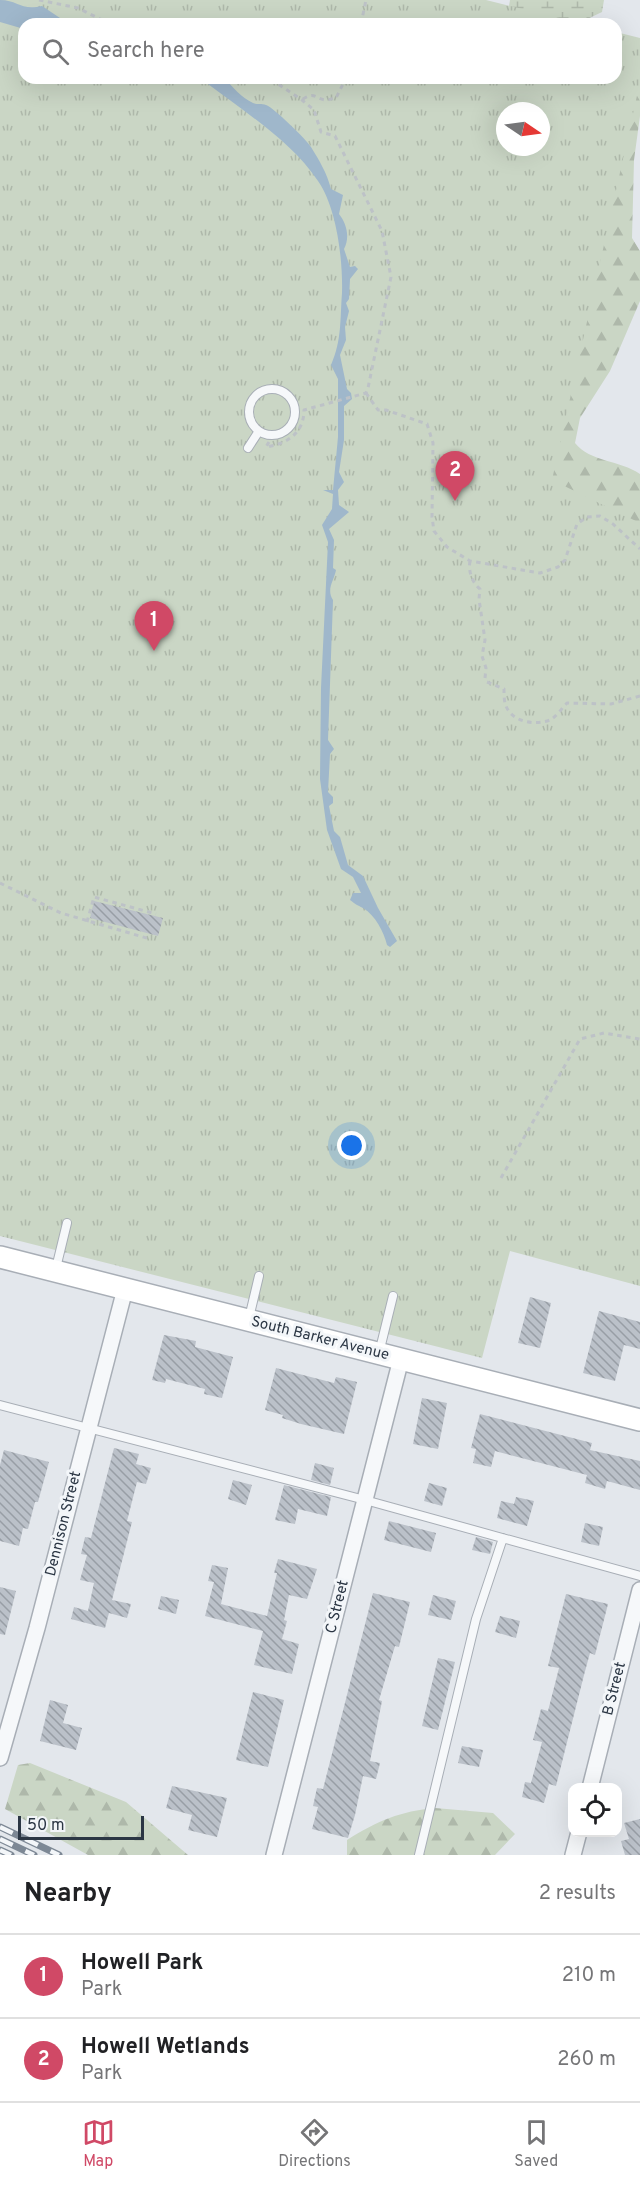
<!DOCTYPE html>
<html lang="en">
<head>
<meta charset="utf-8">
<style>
	body { margin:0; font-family:Overpass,sans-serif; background:#f6f6f6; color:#202124 }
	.controls { position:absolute; right:18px; bottom:18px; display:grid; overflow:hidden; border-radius:12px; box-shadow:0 6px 24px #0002 }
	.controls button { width:54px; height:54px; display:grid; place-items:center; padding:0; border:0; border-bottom:2px solid #e0e0e0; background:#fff; color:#202124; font:30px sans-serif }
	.compass { position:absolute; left:496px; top:102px; width:54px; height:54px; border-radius:50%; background:#fff; box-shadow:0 6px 24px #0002; rotate:103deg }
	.scale { position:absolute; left:18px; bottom:15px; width:126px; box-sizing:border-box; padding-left:6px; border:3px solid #2b3644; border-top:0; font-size:16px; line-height:21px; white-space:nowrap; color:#2b3644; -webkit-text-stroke:4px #f3f6f9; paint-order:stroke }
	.you { position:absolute; left:352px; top:1146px; width:21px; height:21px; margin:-15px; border:4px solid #fff; border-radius:50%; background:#1a73e8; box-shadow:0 0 0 9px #1a73e833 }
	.badge { display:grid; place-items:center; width:39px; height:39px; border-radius:50%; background:#d04966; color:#fff; font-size:20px; font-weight:700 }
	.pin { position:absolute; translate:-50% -50px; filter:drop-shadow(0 2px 3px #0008) }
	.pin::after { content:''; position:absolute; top:32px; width:21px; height:18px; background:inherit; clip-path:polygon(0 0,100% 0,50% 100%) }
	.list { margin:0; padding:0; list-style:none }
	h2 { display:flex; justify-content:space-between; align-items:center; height:78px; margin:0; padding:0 24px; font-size:26px }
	h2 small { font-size:20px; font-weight:400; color:#757577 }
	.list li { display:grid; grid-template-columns:39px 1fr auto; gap:18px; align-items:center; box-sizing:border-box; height:84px; padding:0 24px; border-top:2px solid #e0e0e0 }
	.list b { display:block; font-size:22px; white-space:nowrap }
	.list p { margin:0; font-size:20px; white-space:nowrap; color:#757577 }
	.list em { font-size:20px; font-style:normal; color:#757577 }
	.icon { flex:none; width:33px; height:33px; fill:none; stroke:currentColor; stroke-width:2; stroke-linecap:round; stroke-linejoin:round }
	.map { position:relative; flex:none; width:640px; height:1855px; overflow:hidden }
	.search { position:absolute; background:#fff; box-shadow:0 6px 24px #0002; left:18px; right:18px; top:18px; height:66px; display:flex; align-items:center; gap:15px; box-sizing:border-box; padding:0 21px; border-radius:18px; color:#757577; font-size:22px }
	.sheet { height:246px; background:#fff }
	nav { display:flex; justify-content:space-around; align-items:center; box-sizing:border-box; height:84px; border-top:2px solid #e0e0e0; background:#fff; font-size:16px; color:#757577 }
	nav a { display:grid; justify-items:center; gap:3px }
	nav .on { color:#d04966 }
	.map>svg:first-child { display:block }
	.forest { fill:url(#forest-firs) }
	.wetland { fill:url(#wetland-marsh) }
	.park { fill:url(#park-tufts); fill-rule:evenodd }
	.water { fill:#9fb7cb }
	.building { fill:url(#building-back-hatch) }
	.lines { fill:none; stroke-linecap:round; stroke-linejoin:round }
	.service-casing { stroke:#a8aeb6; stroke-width:10 }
	.minor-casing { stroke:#a8aeb6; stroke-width:18 }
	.secondary-casing { stroke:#a8aeb6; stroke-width:24 }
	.path { stroke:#bdc2c7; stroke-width:3; stroke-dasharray:4.5 4.5; stroke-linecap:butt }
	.service { stroke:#f6f8fa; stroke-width:8 }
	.minor { stroke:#f6f8fa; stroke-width:15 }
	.secondary { stroke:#fff; stroke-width:21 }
	.rail-casing { stroke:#7d8895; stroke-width:7 }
	.rail { stroke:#f3f6f9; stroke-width:4.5; stroke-dasharray:14; stroke-linecap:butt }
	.labels { text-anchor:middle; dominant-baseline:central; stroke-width:6; stroke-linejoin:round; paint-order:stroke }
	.street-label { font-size:15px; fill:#2b3644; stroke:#f3f6f9 }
</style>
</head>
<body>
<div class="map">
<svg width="640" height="1855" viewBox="0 0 640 1855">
	<defs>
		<pattern id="forest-firs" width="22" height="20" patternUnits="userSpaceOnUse" patternTransform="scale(1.5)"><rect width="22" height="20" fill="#cad6c5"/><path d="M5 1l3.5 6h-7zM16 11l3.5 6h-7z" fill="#aeb8aa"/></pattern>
		<pattern id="wetland-marsh" width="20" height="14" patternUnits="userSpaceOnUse" patternTransform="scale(1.5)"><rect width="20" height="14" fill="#cad6c5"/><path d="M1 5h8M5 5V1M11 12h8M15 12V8" fill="none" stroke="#aeb8aa"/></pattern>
		<pattern id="park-tufts" width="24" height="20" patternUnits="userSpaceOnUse" patternTransform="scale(1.5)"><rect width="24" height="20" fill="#cad6c5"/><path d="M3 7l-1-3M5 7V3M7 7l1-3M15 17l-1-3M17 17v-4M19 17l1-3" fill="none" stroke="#aeb8aa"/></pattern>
		<pattern id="building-back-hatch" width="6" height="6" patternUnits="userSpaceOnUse" patternTransform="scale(1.5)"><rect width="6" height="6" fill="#bbc1c9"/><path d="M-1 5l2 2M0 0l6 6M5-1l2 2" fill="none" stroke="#989ea5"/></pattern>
	</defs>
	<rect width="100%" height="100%" fill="#e3e7ec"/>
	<!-- forest -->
	<path class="forest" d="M 640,50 L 640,116 L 634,160 L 632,238 L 640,251 L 640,301 L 610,371 L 580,418 L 575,443 C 590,462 620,460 640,474 L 640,783 L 532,529 Z
		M 30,1763 L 126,1802 L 188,1855 L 88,1855 L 5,1809 L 18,1765 Z
		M 435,1808 L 493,1813 L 515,1834 L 495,1855 L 347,1855 L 347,1840 C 377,1821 401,1811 435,1808 Z"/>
	<!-- wetland -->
	<path class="wetland" d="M 510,0 L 604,0 L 602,12 L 577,24 L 508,12 Z"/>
	<!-- park -->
	<path class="park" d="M 0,0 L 486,0 L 584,24 L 24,24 L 24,78 L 616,78 L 616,32 L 640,38 L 640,82 L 552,480 L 640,523 L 640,1286 L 510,1251 L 482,1358 L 0,1236 ZM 505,111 L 541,111 L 541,147 L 505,147 Z"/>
	<!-- water -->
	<path class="water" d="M 0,0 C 18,0 21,11 42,6 L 66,22 L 80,24 L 24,24 L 24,29 L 0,22 Z
		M 194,78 L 225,78 C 232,87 242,98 253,103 C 257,105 262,103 266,105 C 273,107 307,140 311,147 C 319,160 327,173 331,189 L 343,195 L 339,214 C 347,224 350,238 344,249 L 350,267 L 355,266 L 358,269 L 350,279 L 349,299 L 346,303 L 349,311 L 345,327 L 346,340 L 340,355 L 347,389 L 351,393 L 352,399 L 344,406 L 344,440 L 339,472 L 344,482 L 338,490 L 339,505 L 349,512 L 329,529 L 334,540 L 333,568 L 336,570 C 334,581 326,589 333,600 L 328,740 L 334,749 L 330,754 L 328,792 L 333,797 L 333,803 L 329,806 L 334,831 L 340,837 L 348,865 L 363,876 L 378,908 L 397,941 L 390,947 L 387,945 C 384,932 375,915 363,908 C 357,905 355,904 350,900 L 353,893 L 361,893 L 353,877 L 341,869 L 327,830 L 320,779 L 321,688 L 328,542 L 322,525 L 332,509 L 333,494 L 323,490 L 333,490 L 338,437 L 338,379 L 331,365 C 342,340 340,319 342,293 C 343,261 337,208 318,181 C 291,141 246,113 208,84 Z"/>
	<!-- building -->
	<path class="building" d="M 94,901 L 163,918 L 158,936 L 90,918 Z
		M 530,1297 L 551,1303 L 540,1348 L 518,1343 Z
		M 599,1311 L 640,1322 L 640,1349 L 624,1345 L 615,1381 L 583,1373 Z
		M 164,1335 L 196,1341 L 195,1347 L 233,1357 L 222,1398 L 204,1394 L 205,1389 L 166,1379 L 165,1383 L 152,1380 Z
		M 276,1368 L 334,1383 L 336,1377 L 357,1382 L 344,1434 L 301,1424 L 282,1418 L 283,1415 L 265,1410 Z
		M 422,1398 L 447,1403 L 438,1449 L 413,1444 Z
		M 480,1414 L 592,1443 L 590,1450 L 640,1461 L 640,1490 L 607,1481 L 605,1489 L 585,1483 L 587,1475 L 495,1451 L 491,1467 L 473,1463 L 476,1449 L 471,1448 Z
		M 114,1448 L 139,1454 L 136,1464 L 151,1468 L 146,1484 L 137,1482 L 127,1521 L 132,1522 L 112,1600 L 131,1604 L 127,1618 L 109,1613 L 105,1628 L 71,1619 L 74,1607 L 88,1611 L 94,1583 L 80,1580 L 87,1555 L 81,1554 L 85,1537 L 91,1538 Z
		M 4,1450 L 49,1462 L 38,1502 L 35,1502 L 28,1529 L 23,1528 L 19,1546 L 0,1541 L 0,1465 Z
		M 315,1463 L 334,1468 L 330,1485 L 311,1480 Z
		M 233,1480 L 252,1485 L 246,1505 L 228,1499 Z
		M 429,1483 L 447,1488 L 442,1506 L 424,1501 Z
		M 284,1485 L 331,1497 L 327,1516 L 298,1509 L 295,1524 L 275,1520 Z
		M 516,1497 L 534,1501 L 527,1526 L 497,1518 L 501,1501 L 514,1504 Z
		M 389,1521 L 436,1533 L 431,1552 L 384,1540 Z
		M 585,1523 L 603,1527 L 599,1546 L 581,1542 Z
		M 476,1537 L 493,1542 L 490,1554 L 472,1550 Z
		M 278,1559 L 317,1569 L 307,1599 L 289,1595 L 284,1620 L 287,1621 L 282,1639 L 299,1644 L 292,1674 L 254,1665 L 263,1631 L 205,1616 L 214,1582 L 208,1581 L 212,1565 L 228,1568 L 221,1604 L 267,1616 L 277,1573 L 274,1573 Z
		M 0,1587 L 16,1591 L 5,1635 L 0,1634 Z
		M 373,1593 L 410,1602 L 399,1647 L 395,1646 L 379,1700 L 382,1701 L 370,1761 L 380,1763 L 376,1779 L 363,1776 L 355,1815 L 348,1838 L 312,1829 L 318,1807 L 313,1806 L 317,1788 L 323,1789 Z
		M 566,1594 L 608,1604 L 595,1655 L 590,1653 L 584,1675 L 556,1786 L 549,1784 L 544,1803 L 522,1797 L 525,1782 L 531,1783 L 542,1742 L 533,1740 L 541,1709 L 548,1711 L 559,1668 L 548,1666 Z
		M 433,1595 L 456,1601 L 451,1620 L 428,1615 Z
		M 161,1596 L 179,1600 L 176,1614 L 158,1609 Z
		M 500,1616 L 520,1621 L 516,1638 L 495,1632 Z
		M 438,1658 L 455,1662 L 438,1730 L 422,1726 Z
		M 253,1692 L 284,1700 L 268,1767 L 236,1760 Z
		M 50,1700 L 68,1705 L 63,1723 L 82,1728 L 76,1750 L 40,1741 Z
		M 462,1746 L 483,1750 L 479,1767 L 458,1763 Z
		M 172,1786 L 227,1798 L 217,1837 L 188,1830 L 192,1815 L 166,1808 Z
		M 640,1819 L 640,1855 L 625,1855 L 621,1841 L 629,1839 L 624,1823 Z"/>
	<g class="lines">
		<defs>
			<path id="service" d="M249 412a23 23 0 1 1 46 0a23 23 0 1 1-46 0Z
				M 248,448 L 259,431
				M 56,1268 L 67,1223
				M 249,1318 L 259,1276
				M 379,1353 L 393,1296
				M 0,1405 L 365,1500 L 640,1576
				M 419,1855 L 476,1619 L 503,1538"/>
			<path id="minor" d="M 0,1758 L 37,1628 L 125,1289
				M 590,1788 L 640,1590
				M 274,1855 L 401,1359
				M 573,1855 L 579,1832"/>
			<path id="secondary" d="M 0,1257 L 640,1420"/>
		</defs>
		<!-- service casing -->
		<use href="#service" class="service-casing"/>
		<!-- minor casing -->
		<use href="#minor" class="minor-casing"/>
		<!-- secondary casing -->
		<use href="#secondary" class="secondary-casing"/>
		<!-- path -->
		<path class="path" d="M 39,0 L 78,8 L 110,24
			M 361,24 L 366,0
			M 245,78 L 256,82 L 272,80 L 302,100 L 314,110 L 321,132 L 335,136 L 382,231 L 391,277 L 368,388 L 366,393 L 304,410 C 304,433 287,444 266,447 L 273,435
			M 303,99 C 315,91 315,99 326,100 C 330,100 333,98 336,98 L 346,78
			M 366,393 L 378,410 L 386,410 L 427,424 L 433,443 L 432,517 L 434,531 L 447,547 L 470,561 L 540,573 L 558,567 L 565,560 L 577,524 L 587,517 L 600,516 L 613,524 L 640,549
			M 470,561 C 468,570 472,583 480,589 L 479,599 L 485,640 L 482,656 L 486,668 L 485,678 L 487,682 L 504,689 C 504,693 504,699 505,703 C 510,722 534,726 550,720 C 556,717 562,708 567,703 L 611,704 L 640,696
			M 0,883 L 61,913 L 150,939
			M 87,922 L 94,897 L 156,914
			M 501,1178 L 580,1039 L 604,1033 L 640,1039"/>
		<!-- service -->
		<use href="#service" class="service"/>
		<!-- minor -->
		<use href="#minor" class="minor"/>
		<!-- secondary -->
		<use href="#secondary" class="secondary"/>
		<defs>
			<path id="rail" d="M 0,1827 L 59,1855
				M 0,1839 L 34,1855
				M 0,1850 L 11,1855"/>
		</defs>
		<!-- rail casing -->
		<use href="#rail" class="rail-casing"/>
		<!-- rail -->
		<use href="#rail" class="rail"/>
	</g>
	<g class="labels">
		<!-- street labels -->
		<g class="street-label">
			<text transform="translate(320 1339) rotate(14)">South Barker Avenue</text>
			<text transform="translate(64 1524) rotate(-76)">Dennison Street</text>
			<text transform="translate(338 1607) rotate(-76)">C Street</text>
			<text transform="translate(615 1689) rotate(-76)">B Street</text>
		</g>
	</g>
</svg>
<div class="controls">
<button><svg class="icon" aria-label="locate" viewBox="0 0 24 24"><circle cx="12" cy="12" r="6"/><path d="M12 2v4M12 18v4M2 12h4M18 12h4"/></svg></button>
</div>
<svg class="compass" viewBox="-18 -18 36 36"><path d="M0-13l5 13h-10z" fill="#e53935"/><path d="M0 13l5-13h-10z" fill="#757577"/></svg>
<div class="scale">50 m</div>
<div class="you"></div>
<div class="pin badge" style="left:154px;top:651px">1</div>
<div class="pin badge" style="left:455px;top:501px">2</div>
<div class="search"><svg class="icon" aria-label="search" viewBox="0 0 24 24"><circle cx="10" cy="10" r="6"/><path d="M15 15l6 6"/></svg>Search here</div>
</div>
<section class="sheet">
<h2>Nearby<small>2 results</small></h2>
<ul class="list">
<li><span class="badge">1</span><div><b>Howell Park</b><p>Park</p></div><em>210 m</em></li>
<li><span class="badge">2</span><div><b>Howell Wetlands</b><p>Park</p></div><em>260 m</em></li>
</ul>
</section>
<nav>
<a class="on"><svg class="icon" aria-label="map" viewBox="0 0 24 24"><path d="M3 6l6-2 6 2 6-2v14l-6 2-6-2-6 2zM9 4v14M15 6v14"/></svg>Map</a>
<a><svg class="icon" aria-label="directions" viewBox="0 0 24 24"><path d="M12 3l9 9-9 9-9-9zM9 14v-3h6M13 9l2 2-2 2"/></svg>Directions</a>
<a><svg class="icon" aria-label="saved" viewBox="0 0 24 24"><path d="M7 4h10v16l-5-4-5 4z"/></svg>Saved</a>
</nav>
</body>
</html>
